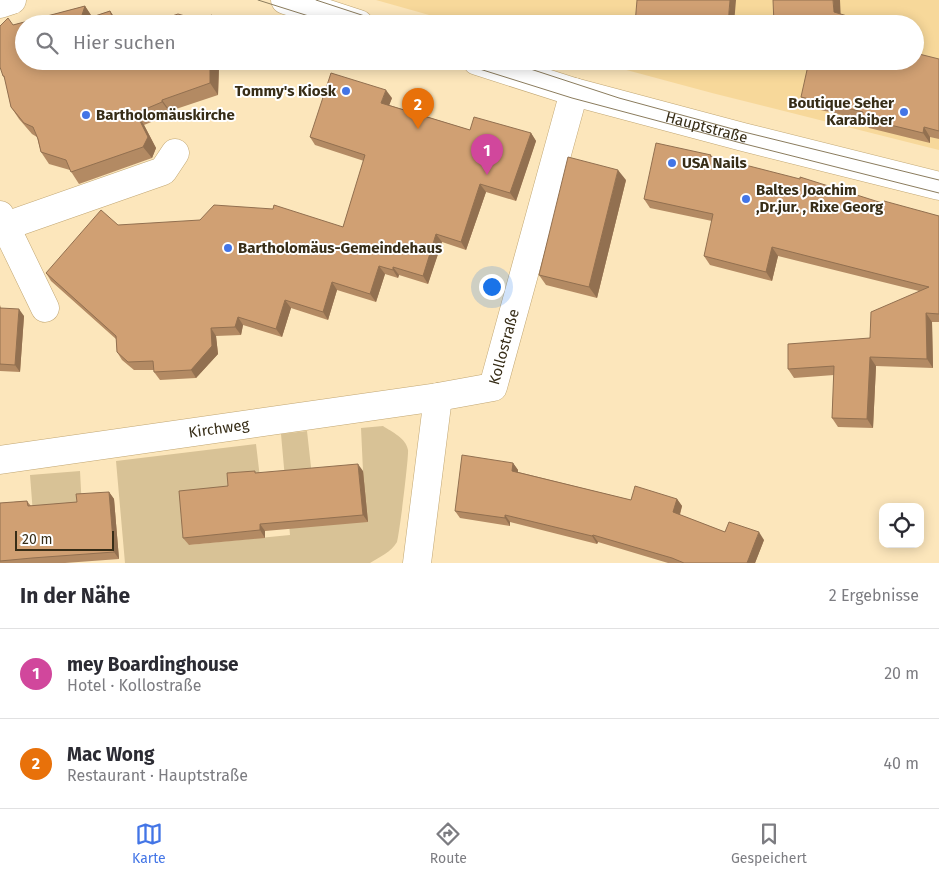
<!DOCTYPE html>
<html lang="de">
<head>
<meta charset="utf-8">
<style>
	body { margin:0; font-family:"Fira Sans",sans-serif; background:#f7f7f7; color:#2b2b33 }
	.controls { position:absolute; right:15px; bottom:15px; display:grid; overflow:hidden; border-radius:10px; box-shadow:0 2px 12px #0003 }
	.controls button { width:45px; height:45px; display:grid; place-items:center; padding:0; border:0; border-bottom:1px solid #e1e1e2; background:#fff; color:#2b2b33; font:25px sans-serif }
	.scale { position:absolute; left:15px; bottom:12px; width:99px; box-sizing:border-box; padding-left:5px; border:2px solid #372d17; border-top:0; font-size:14px; line-height:18px; white-space:nowrap; color:#372d17; -webkit-text-stroke:4px #fff; paint-order:stroke }
	.you { position:absolute; left:491px; top:286px; width:18px; height:18px; margin:-12px; border:4px solid #fff; border-radius:50%; background:#1a73e8; box-shadow:0 0 0 8px #1a73e833 }
	.badge { display:grid; place-items:center; width:32px; height:32px; border-radius:50%; background:#4375e6; color:#fff; font-size:16px; font-weight:700 }
	.pin { position:absolute; translate:-50% -41px; filter:drop-shadow(0 1px 2px #0008) }
	.pin::after { content:''; position:absolute; top:26px; width:18px; height:15px; background:inherit; clip-path:polygon(0 0,100% 0,50% 100%) }
	.list { margin:0; padding:0; list-style:none }
	h2 { display:flex; justify-content:space-between; align-items:center; height:65px; margin:0; padding:0 20px; font-size:21px }
	h2 small { font-size:16px; font-weight:400; color:#7c7c81 }
	.list li { display:grid; grid-template-columns:32px 1fr auto; gap:15px; align-items:center; box-sizing:border-box; height:90px; padding:0 20px; border-top:1px solid #e1e1e2 }
	.list b { display:block; font-size:19px; white-space:nowrap }
	.list p { margin:0; font-size:16px; white-space:nowrap; color:#7c7c81 }
	.list em { font-size:16px; font-style:normal; color:#7c7c81 }
	.icon { flex:none; width:28px; height:28px; fill:none; stroke:currentColor; stroke-width:2; stroke-linecap:round; stroke-linejoin:round }
	.map { position:relative; flex:none; width:939px; height:563px; overflow:hidden }
	.search { position:absolute; background:#fff; box-shadow:0 2px 12px #0003; left:15px; right:15px; top:15px; height:55px; display:flex; align-items:center; gap:12px; box-sizing:border-box; padding:0 18px; border-radius:28px; color:#7c7c81; font-size:19px }
	.sheet { height:245px; background:#fff }
	nav { display:flex; justify-content:space-around; align-items:center; box-sizing:border-box; height:70px; border-top:1px solid #e1e1e2; background:#fff; font-size:14px; color:#7c7c81 }
	nav a { display:grid; justify-items:center; gap:2px }
	nav .on { color:#4375e6 }
	.map>svg:first-child { display:block }
	.built { fill:#f7d89a }
	.green { fill:#d8c296 }
	.lines { fill:none; stroke-linecap:round; stroke-linejoin:round }
	.minor-casing { stroke:#c1a672; stroke-width:29 }
	.minor { stroke:#fff; stroke-width:28 }
	.tram { stroke:#8b7c5d; stroke-width:1 }
	.wall { fill:#b38a63 }
	.shaded-wall { fill:#927050 }
	.building { fill:#d0a073; stroke:#927050 }
	.poi-dot { fill:#4375e6; stroke:#fff; stroke-width:2 }
	.labels { text-anchor:middle; dominant-baseline:central; stroke-width:4; stroke-linejoin:round; paint-order:stroke }
	.poi-label { font-size:15px; font-weight:bold; fill:#372d17; stroke:#fff; text-anchor:start }
	.street-label { font-size:15px; fill:#372d17; stroke:#fff }
</style>
</head>
<body>
<div class="map">
<svg width="939" height="563" viewBox="0 0 939 563">
	<rect width="100%" height="100%" fill="#fce6bb"/>
	<!-- built -->
	<path class="built" d="M 376,0 L 939,0 L 939,150 L 712,93 L 593,61 L 915,61 L 915,24 L 461,24 Z"/>
	<!-- green -->
	<path class="green" d="M 383,426 C 392,432 406,438 408,450 C 409,456 399,537 397,542 C 391,552 380,557 370,563 L 125,563 L 116,461 L 256,444 L 260,478 L 189,545 L 290,535 L 281,434 L 307,431 L 312,476 L 363,471 L 361,428 Z
		M 80,471 L 82,509 L 33,514 L 30,475 Z"/>
	<g class="lines">
		<defs>
			<g id="minor">
				<path d="M 285,0 L 359,24"/>
				<path d="M 0,4 L 12,0"/>
				<path id="s1" d="M 477,61 L 574,92 L 743,137 L 939,186"/>
				<path d="M 0,215 L 45,308"/>
				<path d="M 0,228 L 163,171 L 175,153"/>
				<path id="s2" d="M 0,460 L 438,397 L 493,387 L 574,92"/>
				<path d="M 417,563 L 438,397"/>
			</g>
		</defs>
		<!-- minor casing -->
		<use href="#minor" class="minor-casing"/>
		<!-- minor -->
		<use href="#minor" class="minor"/>
		<!-- tram -->
		<path class="tram" d="M 258,0 L 334,24
			M 316,0 L 389,24
			M 454,61 L 572,98 L 741,143 L 939,193
			M 506,61 L 619,98 L 744,132 L 939,180"/>
	</g>
	<!-- wall -->
	<path class="wall" d="M 85,6 L 92,17 L 110,11 L 119,24 L 24,24 L 24,61 L 233,61 L 219,66 L 218,95 L 170,111 L 171,114 L 144,125 L 156,148 L 152,158 L 79,184 L 70,170 L 49,164 L 41,152 L 37,137 L 32,134 L 19,119 L 11,107 L 5,79 L 3,76 L 13,25 Z
		M 939,59 L 939,139 L 930,137 L 930,143 L 869,128 L 863,120 L 808,107 L 801,97 Z
		M 392,98 L 389,105 L 470,130 L 531,133 L 536,141 L 516,201 L 486,192 L 466,250 L 442,242 L 428,284 L 399,275 L 398,278 L 385,274 L 376,302 L 337,290 L 328,320 L 291,308 L 282,337 L 243,325 L 241,335 L 216,336 L 218,354 L 196,378 L 160,380 L 154,372 L 154,370 L 134,370 L 122,360 L 117,352 L 116,339 L 51,281 L 46,273 L 118,225 L 343,227 L 364,161 L 315,145 L 310,137 Z
		M 711,155 L 712,157 L 882,203 L 939,216 L 939,322 L 932,322 L 933,368 L 876,366 L 873,428 L 838,427 L 832,418 L 834,375 L 794,378 L 788,369 L 870,338 L 919,291 L 778,256 L 772,281 L 710,265 L 704,256 L 712,221 L 650,208 L 644,199 Z
		M 626,180 L 597,298 L 546,285 L 539,275 Z
		M 0,305 L 1,308 L 24,316 L 20,372 L 0,371 L 0,374 Z
		M 513,463 L 518,470 L 518,472 L 631,500 L 677,499 L 682,506 L 680,515 L 725,532 L 764,540 L 755,563 L 668,563 L 598,542 L 597,544 L 510,522 L 510,526 L 460,518 L 455,511 Z
		M 363,471 L 368,522 L 265,531 L 265,538 L 189,545 L 183,538 L 228,486 L 256,473 Z
		M 109,492 L 114,499 L 119,559 L 65,563 L 0,563 L 0,503 L 27,501 L 31,506 L 77,502 Z"/>
	<!-- shaded-wall -->
	<path class="shaded-wall" d="M 730,0 L 736,0 L 734,24 L 728,24 Z
		M 833,0 L 840,0 L 841,22 L 834,12 Z
		M 85,6 L 93,18 L 80,21 Z
		M 110,11 L 119,24 L 115,24 Z
		M 212,15 L 218,24 L 216,24 Z
		M 857,19 L 860,24 L 856,24 Z
		M 210,61 L 215,61 L 219,66 L 218,95 L 210,83 Z
		M 386,90 L 392,98 L 387,111 L 381,103 Z
		M 162,100 L 170,111 L 171,114 L 162,102 Z
		M 136,113 L 144,125 L 156,148 L 152,158 L 143,147 Z
		M 924,127 L 930,137 L 930,143 L 923,133 Z
		M 531,133 L 536,141 L 516,201 L 510,193 Z
		M 618,170 L 626,180 L 597,298 L 589,287 Z
		M 480,184 L 486,192 L 466,250 L 461,242 Z
		M 436,234 L 442,242 L 428,284 L 423,276 Z
		M 772,247 L 778,256 L 772,281 L 766,272 Z
		M 379,266 L 385,274 L 376,302 L 370,294 Z
		M 393,267 L 399,275 L 398,278 L 393,270 Z
		M 332,282 L 337,290 L 328,320 L 323,312 Z
		M 285,300 L 291,308 L 282,337 L 276,329 Z
		M 19,309 L 24,316 L 20,372 L 15,365 Z
		M 926,313 L 932,322 L 933,368 L 927,359 Z
		M 238,317 L 243,325 L 241,335 L 235,327 Z
		M 211,328 L 216,336 L 218,354 L 196,378 L 191,370 Z
		M 870,357 L 876,366 L 873,428 L 867,419 Z
		M 513,463 L 518,470 L 517,478 L 512,471 Z
		M 358,464 L 363,471 L 368,522 L 363,515 Z
		M 109,492 L 114,499 L 119,559 L 114,552 Z
		M 677,499 L 682,506 L 678,520 L 673,512 Z
		M 505,515 L 510,522 L 510,526 L 505,518 Z
		M 260,524 L 265,531 L 265,538 L 260,530 Z
		M 759,532 L 764,540 L 755,563 L 747,563 Z
		M 593,535 L 598,542 L 597,544 L 592,536 Z"/>
	<!-- building -->
	<path class="building" d="M 637,0 L 730,0 L 728,24 L 635,24 Z
		M 773,0 L 833,0 L 834,12 L 857,19 L 856,24 L 774,24 Z
		M 85,6 L 80,21 L 110,11 L 115,24 L 24,24 L 24,61 L 210,61 L 210,83 L 162,100 L 162,102 L 136,113 L 148,137 L 143,147 L 71,172 L 66,160 L 41,152 L 38,139 L 33,127 L 24,123 L 11,107 L 4,76 L 3,76 L 0,67 L 0,26 L 8,18 L 13,25 Z
		M 178,14 L 199,20 L 212,15 L 216,24 L 148,24 Z
		M 915,53 L 939,59 L 939,131 L 924,127 L 923,133 L 862,118 L 863,112 L 801,97 L 809,61 L 915,61 Z
		M 331,73 L 386,90 L 381,103 L 470,130 L 474,117 L 531,133 L 510,193 L 480,184 L 461,242 L 436,234 L 423,276 L 393,267 L 393,270 L 379,266 L 370,294 L 332,282 L 323,312 L 285,300 L 276,329 L 238,317 L 235,327 L 211,328 L 212,346 L 191,370 L 154,372 L 153,361 L 128,362 L 117,352 L 116,336 L 46,273 L 101,210 L 118,225 L 200,220 L 214,205 L 273,209 L 274,205 L 343,227 L 365,155 L 310,137 Z
		M 656,143 L 711,155 L 710,156 L 800,179 L 800,177 L 882,203 L 884,201 L 939,216 L 939,314 L 926,313 L 927,359 L 870,357 L 867,419 L 832,418 L 834,366 L 788,369 L 788,344 L 870,338 L 871,312 L 929,287 L 772,247 L 766,272 L 704,256 L 713,214 L 644,199 Z
		M 568,157 L 618,170 L 589,287 L 539,275 Z
		M 0,308 L 19,309 L 15,365 L 0,364 Z
		M 462,455 L 513,463 L 512,471 L 631,500 L 635,486 L 677,499 L 673,512 L 725,532 L 729,522 L 759,532 L 747,563 L 684,563 L 672,558 L 593,535 L 592,536 L 505,515 L 505,518 L 455,511 Z
		M 358,464 L 363,515 L 260,524 L 260,530 L 183,538 L 179,491 L 228,486 L 227,473 L 255,471 L 255,473 Z
		M 109,492 L 114,552 L 32,558 L 0,561 L 0,503 L 27,501 L 28,506 L 77,502 L 76,494 Z"/>
	<!-- markers -->
	<g class="poi-dot">
		<circle cx="346" cy="91" r="5"/>
		<circle cx="904" cy="112" r="5"/>
		<circle cx="86" cy="115" r="5"/>
		<circle cx="672" cy="163" r="5"/>
		<circle cx="746" cy="199" r="5"/>
		<circle cx="228" cy="248" r="5"/>
	</g>
	<g class="labels">
		<!-- poi labels -->
		<g class="poi-label">
			<text x="336" y="91" text-anchor="end">Tommy's Kiosk</text>
			<text x="894" y="103" text-anchor="end">Boutique Seher<tspan x="894" dy="17">Karabiber</tspan></text>
			<text x="96" y="115">Bartholomäuskirche</text>
			<text x="682" y="163">USA Nails</text>
			<text x="756" y="190">Baltes Joachim<tspan x="756" dy="17">,Dr.jur. , Rixe Georg</tspan></text>
			<text x="238" y="248">Bartholomäus-Gemeindehaus</text>
		</g>
		<!-- street labels -->
		<g class="street-label">
			<text stroke="none"><textPath href="#s1" startOffset="239">Hauptstraße</textPath></text>
			<text stroke="none"><textPath href="#s2" startOffset="540">Kollostraße</textPath></text>
			<text stroke="none"><textPath href="#s2" startOffset="221">Kirchweg</textPath></text>
		</g>
	</g>
</svg>
<div class="controls">
<button><svg class="icon" aria-label="locate" viewBox="0 0 24 24"><circle cx="12" cy="12" r="6"/><path d="M12 2v4M12 18v4M2 12h4M18 12h4"/></svg></button>
</div>
<div class="scale">20 m</div>
<div class="you"></div>
<div class="pin badge" style="left:487px;top:175px;background:#d1479c">1</div>
<div class="pin badge" style="left:418px;top:129px;background:#e8710a">2</div>
<div class="search"><svg class="icon" aria-label="search" viewBox="0 0 24 24"><circle cx="10" cy="10" r="6"/><path d="M15 15l6 6"/></svg>Hier suchen</div>
</div>
<section class="sheet">
<h2>In der Nähe<small>2 Ergebnisse</small></h2>
<ul class="list">
<li><span class="badge" style="background:#d1479c">1</span><div><b>mey Boardinghouse</b><p>Hotel · Kollostraße</p></div><em>20 m</em></li>
<li><span class="badge" style="background:#e8710a">2</span><div><b>Mac Wong</b><p>Restaurant · Hauptstraße</p></div><em>40 m</em></li>
</ul>
</section>
<nav>
<a class="on"><svg class="icon" aria-label="map" viewBox="0 0 24 24"><path d="M3 6l6-2 6 2 6-2v14l-6 2-6-2-6 2zM9 4v14M15 6v14"/></svg>Karte</a>
<a><svg class="icon" aria-label="directions" viewBox="0 0 24 24"><path d="M12 3l9 9-9 9-9-9zM9 14v-3h6M13 9l2 2-2 2"/></svg>Route</a>
<a><svg class="icon" aria-label="saved" viewBox="0 0 24 24"><path d="M7 4h10v16l-5-4-5 4z"/></svg>Gespeichert</a>
</nav>
</body>
</html>
